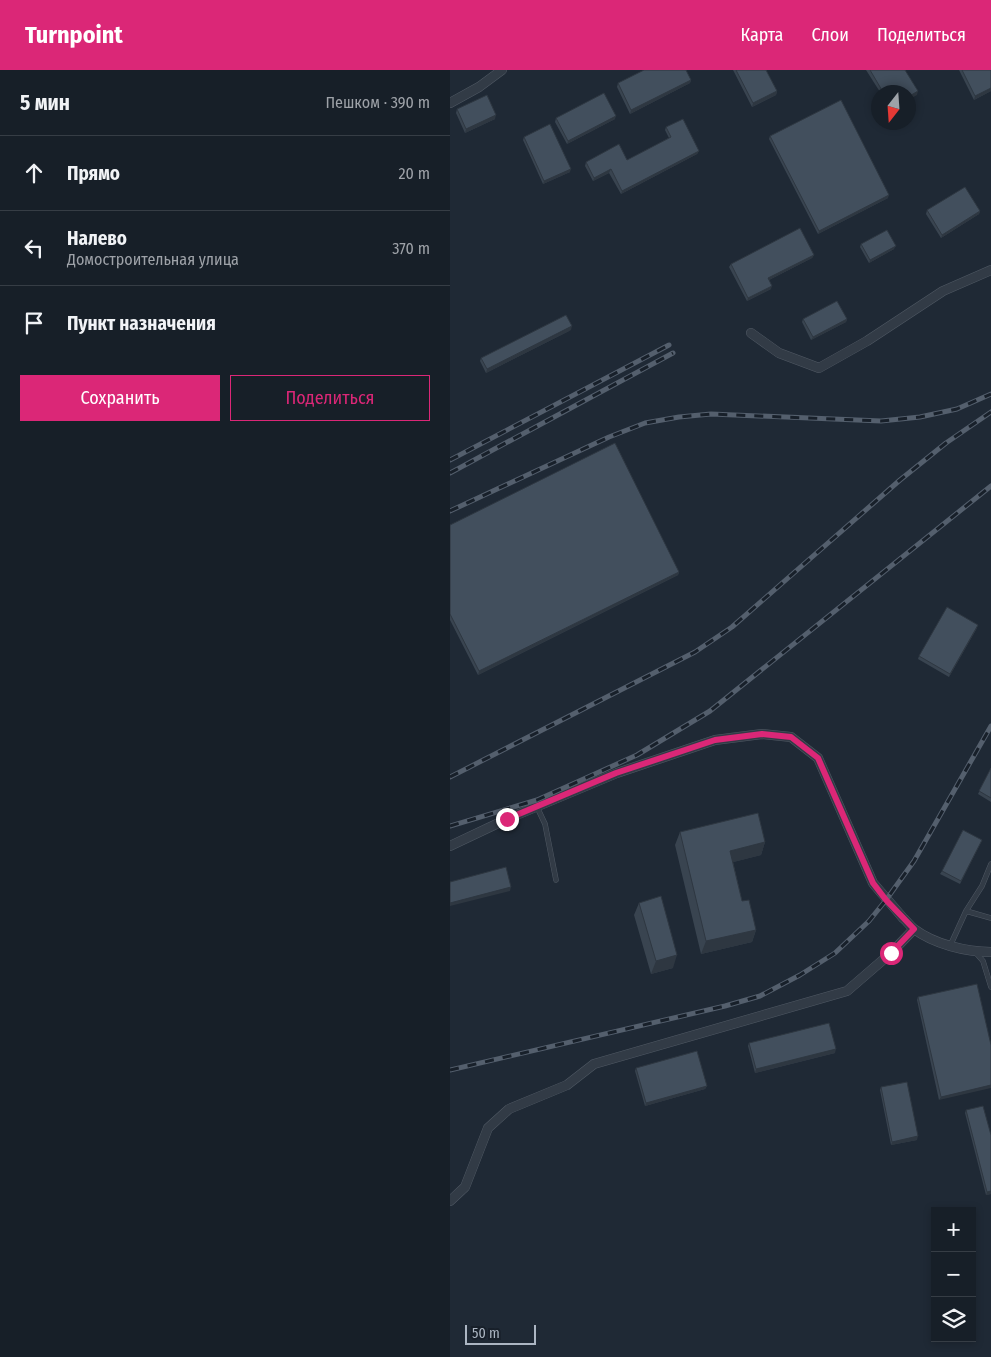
<!DOCTYPE html>
<html lang="ru">
<head>
<meta charset="utf-8">
<style>
	body { margin:0; font-family:"Fira Sans Condensed",sans-serif; background:#242c34; color:#f1f3f6 }
	.controls { position:absolute; right:15px; bottom:15px; display:grid; overflow:hidden; border-radius:0px; box-shadow:0 2px 8px #0003 }
	.controls button { width:45px; height:45px; display:grid; place-items:center; padding:0; border:0; border-bottom:1px solid #363d45; background:#171f28; color:#f1f3f6; font:25px sans-serif }
	.compass { position:absolute; left:421px; top:15px; width:45px; height:45px; border-radius:50%; background:#171f28; box-shadow:0 2px 8px #0003; rotate:197deg }
	.scale { position:absolute; left:15px; bottom:12px; width:71px; box-sizing:border-box; padding-left:5px; border:2px solid #acb6c3; border-top:0; font-size:14px; line-height:18px; white-space:nowrap; color:#acb6c3; -webkit-text-stroke:4px #18202a; paint-order:stroke }
	.stop { position:absolute; width:15px; height:15px; margin:-11px; border:4px solid #db2777; border-radius:50%; background:#fff }
	.stop.end { background:#db2777; border-color:#fff; box-shadow:0 1px 5px #0008 }
	.list { margin:0; padding:0; list-style:none }
	h2 { display:flex; justify-content:space-between; align-items:center; height:65px; margin:0; padding:0 20px; font-size:21px }
	h2 small { font-size:16px; font-weight:400; color:#9ea2a8 }
	.list li { display:grid; grid-template-columns:32px 1fr auto; gap:15px; align-items:center; box-sizing:border-box; height:75px; padding:0 20px; border-top:1px solid #363d45 }
	.list b { display:block; font-size:19px; white-space:nowrap }
	.list p { margin:0; font-size:16px; white-space:nowrap; color:#9ea2a8 }
	.list em { font-size:16px; font-style:normal; color:#9ea2a8 }
	.actions { display:flex; gap:10px; padding:15px 20px }
	.actions a { flex:1; padding:11px 0; border:1px solid #db2777; border-radius:0px; text-align:center; font-size:18px; color:#db2777 }
	.actions .main { background:#db2777; color:#fff }
	.icon { flex:none; width:28px; height:28px; fill:none; stroke:currentColor; stroke-width:2; stroke-linecap:round; stroke-linejoin:round }
	.map { position:relative; flex:none; width:541px; height:1287px; overflow:hidden }
	header { display:flex; align-items:center; gap:30px; box-sizing:border-box; height:70px; padding:0 25px; background:#db2777; color:#fff }
	header strong { font-size:24px }
	nav { display:flex; gap:28px; margin-inline-start:auto; font-size:18px }
	main { display:flex }
	aside { flex:1; background:#171f28 }
	.map>svg:first-child { display:block }
	.lines { fill:none; stroke-linecap:round; stroke-linejoin:round }
	.service-casing { stroke:#505964; stroke-width:5.5 }
	.minor-casing { stroke:#505964; stroke-width:10 }
	.service { stroke:#323b46; stroke-width:4.5 }
	.minor { stroke:#323b46; stroke-width:9 }
	.rail-casing { stroke:#545f6d; stroke-width:5 }
	.rail { stroke:#18202a; stroke-width:3; stroke-dasharray:9; stroke-linecap:butt }
	.wall { fill:#394450 }
	.shaded-wall { fill:#2e3741 }
	.building { fill:#424f5d; stroke:#2e3741 }
	.route { stroke:#db2777; stroke-width:6 }
</style>
</head>
<body>
<header>
<strong>Turnpoint</strong>
<nav><a>Карта</a><a>Слои</a><a>Поделиться</a></nav>
</header>
<main>
<aside>
<h2>5 мин<small>Пешком · 390 m</small></h2>
<ul class="list">
<li><svg class="icon" aria-label="ahead" viewBox="0 0 24 24"><path d="M12 20V5M6 11l6-6 6 6"/></svg><div><b>Прямо</b></div><em>20 m</em></li>
<li><svg class="icon" aria-label="left" viewBox="0 0 24 24"><path d="M17 20v-9H6M10 6l-5 5 5 5"/></svg><div><b>Налево</b><p>Домостроительная улица</p></div><em>370 m</em></li>
<li><svg class="icon" aria-label="arrive" viewBox="0 0 24 24"><path d="M6 21V4h12l-3 4 3 4H6"/></svg><div><b>Пункт назначения</b></div></li>
</ul>
<div class="actions"><a class="main">Сохранить</a><a>Поделиться</a></div>
</aside>
<div class="map">
<svg width="541" height="1287" viewBox="0 0 541 1287">
	<rect width="100%" height="100%" fill="#1f2935"/>
	<g class="lines">
		<defs>
			<path id="service" d="M 87,737 L 95,754 L 106,810
				M 516,841 L 541,848
				M 500,876 L 516,841 L 532,816 L 541,794
				M 526,883 L 533,891 L 541,917"/>
			<path id="minor" d="M 0,33 L 29,17 L 52,0
				M 301,263 L 329,283 L 369,298 L 417,271 L 493,221 L 541,200
				M 0,776 L 57,749 L 167,703 L 265,670 L 312,664 L 341,667 L 368,688 L 423,813 C 433,825 443,836 453,848 C 457,851 460,856 464,859 C 484,874 516,882 541,882
				M 0,1131 L 15,1117 L 38,1058 L 59,1039 L 117,1015 L 144,994 L 397,921 L 441,883 L 464,859"/>
		</defs>
		<!-- service casing -->
		<use href="#service" class="service-casing"/>
		<!-- minor casing -->
		<use href="#minor" class="minor-casing"/>
		<!-- service -->
		<use href="#service" class="service"/>
		<!-- minor -->
		<use href="#minor" class="minor"/>
		<defs>
			<path id="rail" d="M 0,390 L 219,275
				M 0,403 L 223,283
				M 0,441 L 159,367 L 195,353 L 229,347 L 261,344 L 431,351 L 470,347 L 507,339 L 541,324
				M 0,707 L 245,582 L 282,557 L 450,410 L 496,373 L 541,342
				M 0,756 L 87,730 L 187,685 L 260,641 L 541,416
				M 0,1000 L 275,936 L 310,926 L 350,905 L 385,883 L 419,851 L 436,830 L 464,791 L 541,656"/>
		</defs>
		<!-- rail casing -->
		<use href="#rail" class="rail-casing"/>
		<!-- rail -->
		<use href="#rail" class="rail"/>
	</g>
	<!-- wall -->
	<path class="wall" d="M 283,0 L 316,0 L 327,21 L 326,25 L 302,37 Z
		M 416,0 L 455,0 L 467,25 L 458,22 L 430,22 Z
		M 509,0 L 541,0 L 541,21 L 524,30 Z
		M 241,10 L 240,13 L 180,44 L 167,17 L 168,13 Z
		M 7,39 L 45,49 L 15,63 L 6,43 Z
		M 106,48 L 165,49 L 117,74 L 105,52 Z
		M 216,57 L 249,81 L 247,84 L 171,124 L 159,103 L 143,111 L 135,96 L 136,92 L 177,90 L 219,68 L 215,60 Z
		M 320,66 L 438,128 L 368,164 L 319,69 Z
		M 74,67 L 120,102 L 93,114 L 73,70 Z
		M 477,140 L 530,141 L 529,144 L 491,168 L 476,144 Z
		M 411,174 L 444,179 L 419,193 L 410,177 Z
		M 364,185 L 362,188 L 319,210 L 321,219 L 297,231 L 279,197 L 281,194 Z
		M 353,249 L 397,249 L 396,252 L 361,270 L 352,252 Z
		M 121,260 L 36,303 L 30,291 L 31,288 Z
		M 0,455 L 229,502 L 228,505 L 28,605 L 0,550 Z
		M 527,558 L 499,607 L 468,589 L 469,586 Z
		M 541,698 L 541,732 L 528,724 Z
		M 230,762 L 315,772 L 311,785 L 283,792 L 292,831 L 306,860 L 302,872 L 251,884 L 225,775 Z
		M 532,770 L 510,814 L 490,804 L 492,801 Z
		M 189,833 L 223,898 L 201,904 L 184,845 Z
		M 468,927 L 541,975 L 489,1030 L 467,930 Z
		M 299,973 L 385,983 L 305,1003 L 298,976 Z
		M 186,998 L 257,1016 L 255,1019 L 195,1036 L 185,1001 Z
		M 431,1017 L 467,1070 L 441,1075 L 430,1020 Z
		M 516,1040 L 541,1124 L 536,1125 L 515,1043 Z"/>
	<!-- shaded-wall -->
	<path class="shaded-wall" d="M 241,10 L 240,13 L 180,44 L 181,40 Z
		M 541,18 L 541,21 L 524,30 L 525,26 Z
		M 327,21 L 326,25 L 302,37 L 303,33 Z
		M 468,21 L 467,25 L 458,30 L 458,27 Z
		M 46,45 L 45,49 L 15,63 L 16,59 Z
		M 166,46 L 165,49 L 117,74 L 118,71 Z
		M 249,81 L 247,84 L 171,124 L 172,121 Z
		M 121,99 L 120,102 L 93,114 L 94,111 Z
		M 161,99 L 159,103 L 143,111 L 144,108 Z
		M 439,125 L 438,128 L 368,164 L 369,161 Z
		M 530,141 L 529,144 L 491,168 L 492,165 Z
		M 446,176 L 444,179 L 419,193 L 420,190 Z
		M 364,185 L 362,188 L 317,211 L 318,208 Z
		M 322,216 L 321,219 L 297,231 L 298,228 Z
		M 397,249 L 396,252 L 361,270 L 363,267 Z
		M 122,256 L 121,260 L 36,303 L 37,299 Z
		M 229,502 L 228,505 L 28,605 L 29,601 Z
		M 528,555 L 527,558 L 499,607 L 500,604 Z
		M 315,772 L 311,785 L 276,794 L 280,781 Z
		M 61,817 L 60,821 L 0,836 L 0,833 Z
		M 306,860 L 302,872 L 251,884 L 256,871 Z
		M 227,885 L 223,898 L 201,904 L 206,891 Z
		M 386,979 L 385,983 L 305,1003 L 306,999 Z
		M 541,1015 L 541,1018 L 489,1030 L 491,1027 Z
		M 257,1016 L 255,1019 L 195,1036 L 196,1033 Z
		M 468,1066 L 467,1070 L 441,1075 L 442,1072 Z
		M 541,1121 L 541,1124 L 536,1125 L 537,1122 Z"/>
	<!-- building -->
	<path class="building" d="M 194,0 L 236,0 L 241,10 L 181,40 L 168,13 Z
		M 286,0 L 316,0 L 327,21 L 303,33 Z
		M 420,0 L 455,0 L 468,21 L 458,27 L 458,22 L 433,22 Z
		M 512,0 L 541,0 L 541,18 L 525,26 Z
		M 154,23 L 166,46 L 118,71 L 106,48 Z
		M 37,25 L 46,45 L 16,59 L 7,39 Z
		M 391,30 L 439,125 L 369,161 L 320,66 Z
		M 233,49 L 249,81 L 172,121 L 161,99 L 144,108 L 136,92 L 169,74 L 177,90 L 221,67 L 216,57 Z
		M 100,54 L 121,99 L 94,111 L 74,67 Z
		M 515,117 L 530,141 L 492,165 L 477,140 Z
		M 350,158 L 364,185 L 318,208 L 322,216 L 298,228 L 281,194 Z
		M 437,160 L 446,176 L 420,190 L 411,174 Z
		M 387,231 L 397,249 L 363,267 L 353,249 Z
		M 116,245 L 122,256 L 37,299 L 31,288 Z
		M 165,373 L 229,502 L 29,601 L 0,544 L 0,455 Z
		M 497,537 L 528,555 L 500,604 L 469,586 Z
		M 541,698 L 541,728 L 529,721 Z
		M 308,743 L 315,772 L 280,781 L 292,831 L 299,830 L 306,860 L 256,871 L 230,762 Z
		M 513,760 L 532,770 L 511,811 L 492,801 Z
		M 56,797 L 61,817 L 0,833 L 0,812 Z
		M 211,826 L 227,885 L 206,891 L 189,833 Z
		M 527,914 L 541,975 L 541,1015 L 491,1027 L 468,927 Z
		M 379,953 L 386,979 L 306,999 L 299,973 Z
		M 247,981 L 257,1016 L 196,1033 L 186,998 Z
		M 457,1012 L 468,1066 L 442,1072 L 431,1017 Z
		M 533,1036 L 541,1065 L 541,1121 L 537,1122 L 516,1040 Z"/>
	<g class="lines">
		<!-- route -->
		<path class="route" d="M 57,749 L 166,703 L 265,670 L 312,664 L 341,667 L 368,688 L 423,813 L 436,830 L 464,859 L 441,883"/>
	</g>
</svg>
<div class="controls">
<button>+</button>
<button>−</button>
<button><svg class="icon" aria-label="layers" viewBox="0 0 24 24"><path d="M12 4l9 5-9 5-9-5zM3 14l9 5 9-5"/></svg></button>
</div>
<svg class="compass" viewBox="-18 -18 36 36"><path d="M0-13l5 13h-10z" fill="#e53935"/><path d="M0 13l5-13h-10z" fill="#9ea2a8"/></svg>
<div class="scale">50 m</div>
<div class="stop" style="left:441px;top:883px"></div>
<div class="stop end" style="left:57px;top:749px"></div>
</div>
</main>
</body>
</html>
